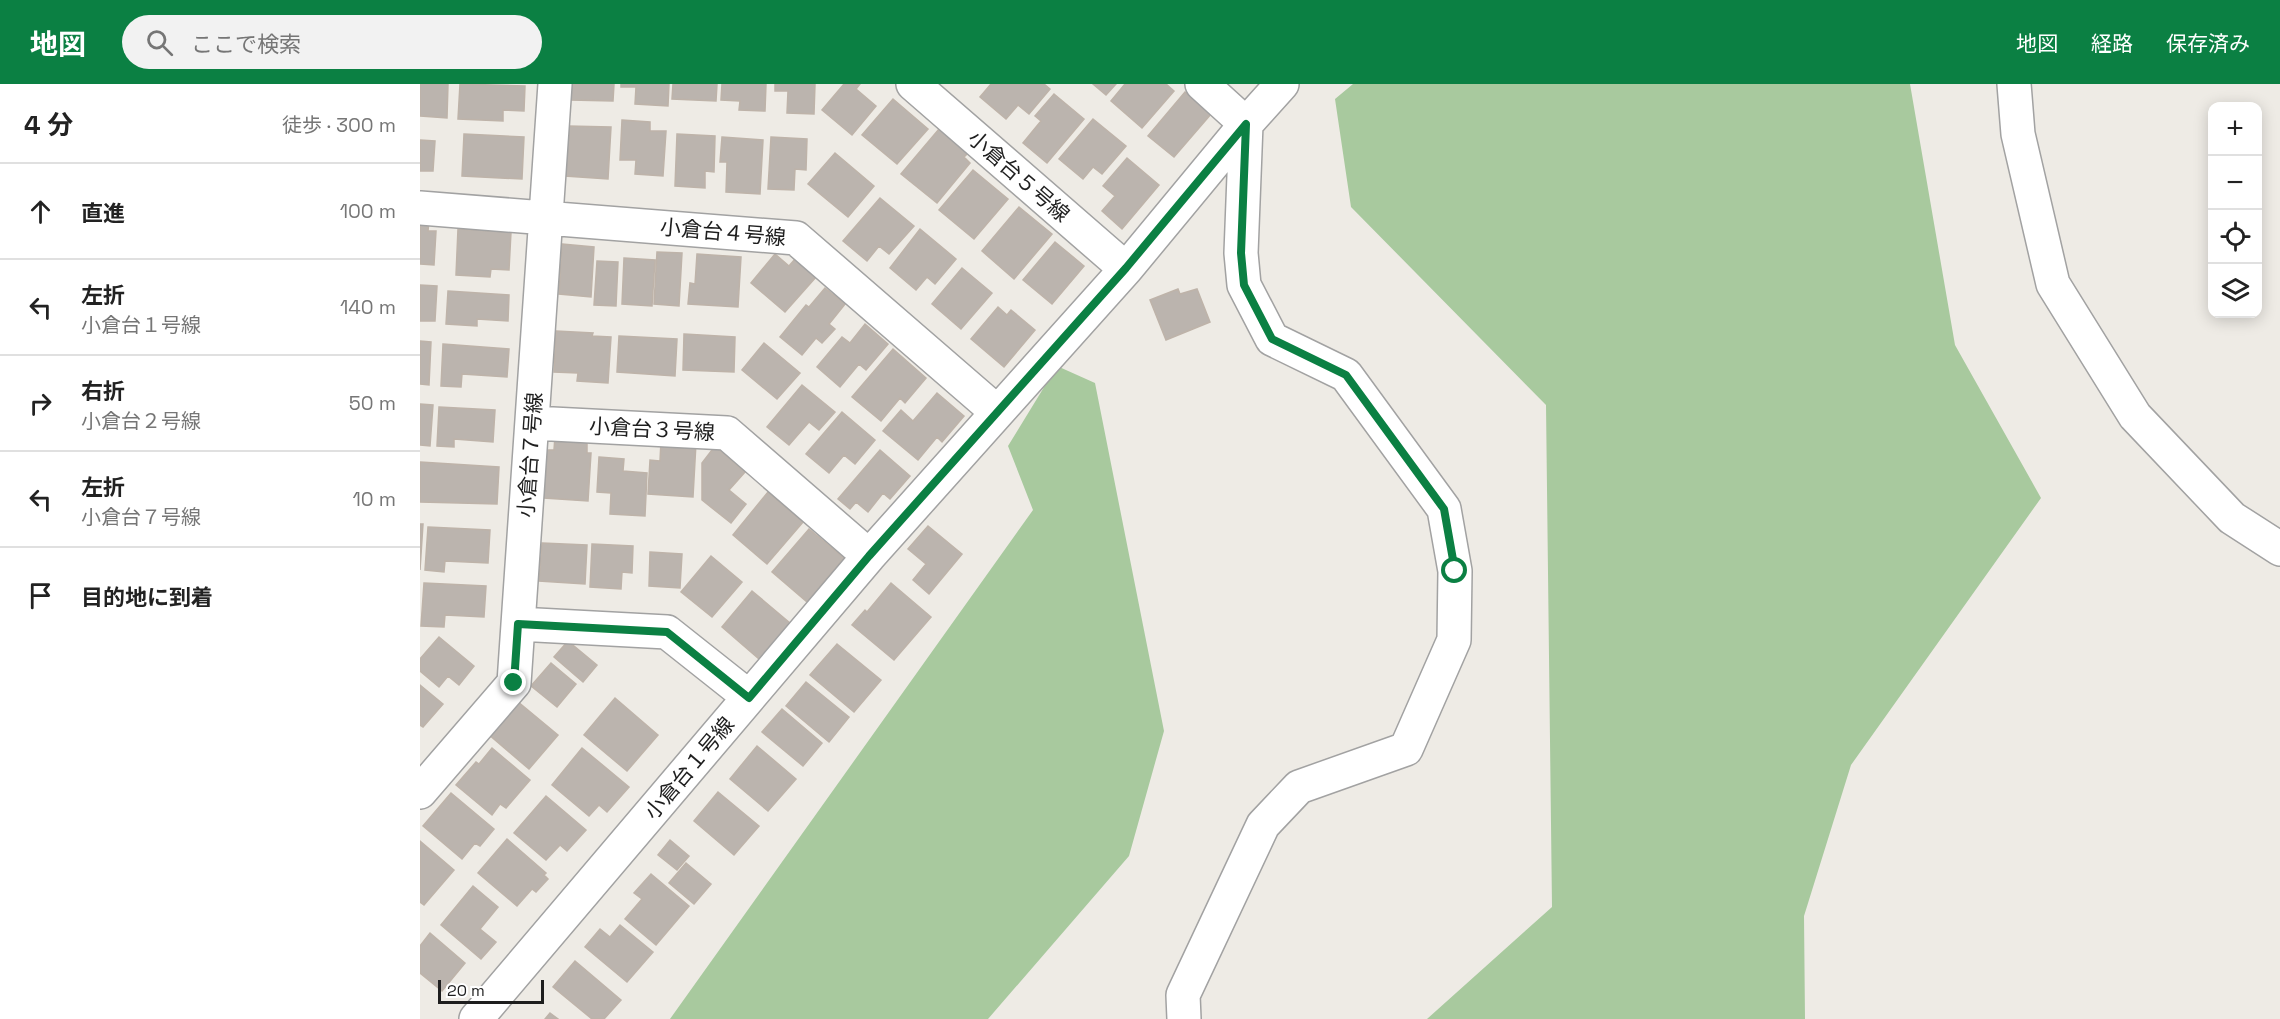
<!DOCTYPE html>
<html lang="ja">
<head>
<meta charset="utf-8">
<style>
	body { margin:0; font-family:"Space Grotesk","Noto Sans JP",sans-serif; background:#f2f2f2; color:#222 }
	.controls { position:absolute; right:18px; top:18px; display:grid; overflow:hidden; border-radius:12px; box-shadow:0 3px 15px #0003 }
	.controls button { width:54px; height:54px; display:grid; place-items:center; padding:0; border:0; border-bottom:2px solid #e0e0e0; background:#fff; color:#222; font:30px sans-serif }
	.scale { position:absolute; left:18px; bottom:15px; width:106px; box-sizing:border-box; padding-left:6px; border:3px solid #1e1e1e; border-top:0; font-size:16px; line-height:21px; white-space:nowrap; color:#1e1e1e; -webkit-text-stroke:4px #fff; paint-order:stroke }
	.stop { position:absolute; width:18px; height:18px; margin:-14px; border:4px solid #0b8043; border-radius:50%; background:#fff }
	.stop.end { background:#0b8043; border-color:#fff; box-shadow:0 2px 6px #0008 }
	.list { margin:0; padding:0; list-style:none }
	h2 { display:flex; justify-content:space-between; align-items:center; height:78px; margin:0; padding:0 24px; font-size:26px }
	h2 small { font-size:20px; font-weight:400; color:#767676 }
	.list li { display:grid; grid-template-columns:39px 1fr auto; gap:18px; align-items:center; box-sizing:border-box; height:96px; padding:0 24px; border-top:2px solid #e0e0e0 }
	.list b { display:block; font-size:22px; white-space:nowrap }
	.list p { margin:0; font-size:20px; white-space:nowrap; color:#767676 }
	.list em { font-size:20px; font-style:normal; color:#767676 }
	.icon { flex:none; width:33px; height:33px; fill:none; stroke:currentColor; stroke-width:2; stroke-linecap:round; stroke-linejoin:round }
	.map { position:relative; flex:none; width:1860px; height:935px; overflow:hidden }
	header { display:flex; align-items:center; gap:36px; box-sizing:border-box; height:84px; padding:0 30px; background:#0b8043; color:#fff }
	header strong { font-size:28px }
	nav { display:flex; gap:33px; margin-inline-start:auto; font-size:21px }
	.search { width:420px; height:54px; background:#f2f2f2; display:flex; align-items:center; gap:15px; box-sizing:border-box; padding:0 21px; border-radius:33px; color:#767676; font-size:22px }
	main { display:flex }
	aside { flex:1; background:#fff }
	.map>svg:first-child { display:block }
	.forest { fill:#a8c99e }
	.building { fill:#bbb4ae; stroke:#beb3a9; stroke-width:1.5 }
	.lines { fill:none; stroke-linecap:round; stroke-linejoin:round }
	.minor-casing { stroke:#a2a2a2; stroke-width:36 }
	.minor { stroke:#fff; stroke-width:33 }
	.route { stroke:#0b8043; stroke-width:8 }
	.labels { text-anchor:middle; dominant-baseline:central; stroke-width:4.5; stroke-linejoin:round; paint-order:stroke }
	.street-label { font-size:21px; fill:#1e1e1e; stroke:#fff }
</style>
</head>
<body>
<header>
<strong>地図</strong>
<div class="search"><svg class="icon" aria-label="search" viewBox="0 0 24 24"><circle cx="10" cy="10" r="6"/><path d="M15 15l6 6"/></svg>ここで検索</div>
<nav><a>地図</a><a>経路</a><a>保存済み</a></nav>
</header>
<main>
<aside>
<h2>4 分<small>徒歩 · 300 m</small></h2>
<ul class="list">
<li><svg class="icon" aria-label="ahead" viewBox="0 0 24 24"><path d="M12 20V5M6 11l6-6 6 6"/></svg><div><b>直進</b></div><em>100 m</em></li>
<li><svg class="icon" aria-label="left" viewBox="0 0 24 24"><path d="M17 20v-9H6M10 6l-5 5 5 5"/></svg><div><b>左折</b><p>小倉台１号線</p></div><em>140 m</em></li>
<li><svg class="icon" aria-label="right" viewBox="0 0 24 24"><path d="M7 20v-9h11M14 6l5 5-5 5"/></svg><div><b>右折</b><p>小倉台２号線</p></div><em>50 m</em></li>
<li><svg class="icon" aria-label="left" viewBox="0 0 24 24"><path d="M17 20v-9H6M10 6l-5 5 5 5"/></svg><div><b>左折</b><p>小倉台７号線</p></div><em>10 m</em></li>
<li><svg class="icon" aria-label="arrive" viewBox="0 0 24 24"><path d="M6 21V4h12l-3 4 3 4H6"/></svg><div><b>目的地に到着</b></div></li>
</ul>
</aside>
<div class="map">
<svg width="1860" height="935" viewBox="0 0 1860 935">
	<rect width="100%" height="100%" fill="#eeebe5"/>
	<!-- forest -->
	<path class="forest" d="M 933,0 L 1490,0 L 1535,261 L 1621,414 L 1431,681 L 1384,832 L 1385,935 L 1007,935 L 1132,823 L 1126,321 L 931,123 L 915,15 Z
		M 637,282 L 675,299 L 744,647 L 709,772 L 568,935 L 250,935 L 613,426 L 588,362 Z"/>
	<!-- building -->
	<path class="building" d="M 0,0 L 28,0 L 27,34 L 0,32 Z
		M 40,0 L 105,2 L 104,27 L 83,26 L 83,37 L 38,35 Z
		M 151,0 L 194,0 L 193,17 L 150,16 Z
		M 201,0 L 249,0 L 248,22 L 215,20 L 216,3 L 201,3 Z
		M 253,0 L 297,0 L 296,17 L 252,15 Z
		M 302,0 L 346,0 L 345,27 L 319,26 L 320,17 L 301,16 Z
		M 355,0 L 395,0 L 394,30 L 367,29 L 368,7 L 355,7 Z
		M 424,0 L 440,0 L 436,5 L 456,22 L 432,51 L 402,26 Z
		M 571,0 L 624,0 L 630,5 L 609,30 L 598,21 L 586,35 L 560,13 Z
		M 673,0 L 696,0 L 686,11 Z
		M 705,0 L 746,0 L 754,7 L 722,44 L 691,17 Z
		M 765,8 L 791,30 L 754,73 L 728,52 Z
		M 634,10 L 664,35 L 627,79 L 603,59 L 621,37 L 615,32 Z
		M 473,15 L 508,45 L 477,80 L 442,51 Z
		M 673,35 L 706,62 L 682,90 L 673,83 L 663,95 L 639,75 Z
		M 202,36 L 230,38 L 230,47 L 246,47 L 243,92 L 215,90 L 216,76 L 200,76 Z
		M 148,42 L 191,43 L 188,95 L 145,92 Z
		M 519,45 L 548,69 L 544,73 L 550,79 L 517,119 L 481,90 Z
		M 44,50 L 104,53 L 102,95 L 42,92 Z
		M 257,50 L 295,52 L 294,88 L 285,87 L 285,104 L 255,102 Z
		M 302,53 L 343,56 L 340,110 L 306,108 L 307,78 L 300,78 Z
		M 351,53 L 387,55 L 386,86 L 375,85 L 374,106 L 348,105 Z
		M 0,56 L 15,57 L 13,87 L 0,87 Z
		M 415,69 L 454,102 L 428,133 L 388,100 Z
		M 707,74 L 739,101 L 702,145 L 682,127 L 695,112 L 683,102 Z
		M 553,86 L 588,115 L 554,155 L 519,126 Z
		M 460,114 L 494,142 L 469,170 L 459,162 L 447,177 L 423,157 Z
		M 599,123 L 632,150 L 594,195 L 562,167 Z
		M 0,137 L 9,137 L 8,147 L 16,147 L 14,181 L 0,180 Z
		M 38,145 L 91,148 L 89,186 L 71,185 L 70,193 L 36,191 Z
		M 500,145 L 536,175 L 515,200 L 507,193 L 496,206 L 470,184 Z
		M 635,158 L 664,182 L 632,220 L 603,196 Z
		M 142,160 L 174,163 L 171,213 L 139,210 Z
		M 237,168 L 262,169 L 259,222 L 234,220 Z
		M 277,170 L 321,173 L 318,223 L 268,220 L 270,199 L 275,200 Z
		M 355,170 L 369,182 L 375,175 L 396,193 L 365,228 L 331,199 Z
		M 204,174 L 235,176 L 232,222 L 202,220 Z
		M 177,177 L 198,178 L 196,222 L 174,221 Z
		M 542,184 L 572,209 L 541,245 L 512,220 Z
		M 0,201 L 17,202 L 15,237 L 0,237 Z
		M 405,204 L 425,220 L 409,240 L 415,245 L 402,259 L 396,254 L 382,271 L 360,253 L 386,221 L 389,223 Z
		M 758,205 L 760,210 L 777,205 L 790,238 L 746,256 L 730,216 Z
		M 28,207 L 89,211 L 88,237 L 57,235 L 57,242 L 26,240 Z
		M 578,223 L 587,231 L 591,226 L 615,246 L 584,283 L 551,255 Z
		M 445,240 L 468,260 L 446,286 L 439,280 L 420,303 L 397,283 L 422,253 L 430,259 Z
		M 136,247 L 173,249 L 172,252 L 191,253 L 188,299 L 157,297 L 158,289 L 134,288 Z
		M 264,250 L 315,253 L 314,288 L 263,286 Z
		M 199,252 L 257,255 L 255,292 L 197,288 Z
		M 0,257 L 11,258 L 9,301 L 0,300 Z
		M 344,259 L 380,289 L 357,315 L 322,286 Z
		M 23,260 L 89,265 L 87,293 L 42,290 L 41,303 L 21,302 Z
		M 473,265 L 506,294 L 485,319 L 480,314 L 461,337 L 432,313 Z
		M 382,301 L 415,328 L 399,346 L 389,338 L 369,361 L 347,343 Z
		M 517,309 L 544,332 L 522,358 L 517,353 L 498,376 L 463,347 L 481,326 L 493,337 Z
		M 0,320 L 13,321 L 10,362 L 0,361 Z
		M 19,323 L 75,326 L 73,358 L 34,355 L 34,363 L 17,362 Z
		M 422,328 L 455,356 L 435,380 L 424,371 L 409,389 L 386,370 Z
		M 135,352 L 167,354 L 167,369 L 171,369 L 168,417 L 124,414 L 127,366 L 134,366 Z
		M 241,357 L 276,359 L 273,413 L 228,410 L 230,376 L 240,377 Z
		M 295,362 L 325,388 L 309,406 L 326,420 L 311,439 L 282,416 L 282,379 Z
		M 460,366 L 490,392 L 470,415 L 463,409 L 448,428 L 436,418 L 430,425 L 418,415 Z
		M 179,373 L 204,375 L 203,387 L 227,389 L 225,432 L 190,430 L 191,409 L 177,408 Z
		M 0,378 L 79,383 L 77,420 L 0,418 Z
		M 348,408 L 383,438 L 347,480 L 313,451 Z
		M 0,440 L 3,440 L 0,486 Z
		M 508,442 L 542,470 L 509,510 L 493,496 L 506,480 L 488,465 Z
		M 8,443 L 70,446 L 68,479 L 25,477 L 24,488 L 5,486 Z
		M 389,445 L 424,474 L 387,518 L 352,488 Z
		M 122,459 L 167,461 L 165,500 L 119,497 Z
		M 172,460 L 213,462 L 212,489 L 202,488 L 201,505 L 170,503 Z
		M 230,468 L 262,470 L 260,504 L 229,502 Z
		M 291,472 L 322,498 L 292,533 L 261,508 Z
		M 4,499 L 66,502 L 64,533 L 25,531 L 24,543 L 1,542 Z
		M 471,499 L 511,533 L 474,576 L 432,541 L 445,526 L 447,528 Z
		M 332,507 L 370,539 L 339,575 L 302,543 Z
		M 19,553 L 54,582 L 39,601 L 28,592 L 19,603 L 0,587 L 0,575 Z
		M 148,557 L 177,581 L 163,598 L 134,573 Z
		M 417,560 L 461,596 L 434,628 L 390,591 Z
		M 131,579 L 156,600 L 137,623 L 111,602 Z
		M 386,598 L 429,633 L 409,658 L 366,622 Z
		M 0,601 L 23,620 L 3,643 L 0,641 Z
		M 195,614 L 238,651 L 207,687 L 164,651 Z
		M 97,617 L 138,651 L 109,685 L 68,650 Z
		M 362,625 L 402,659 L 383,682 L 342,648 Z
		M 337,662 L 376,695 L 348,727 L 310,695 Z
		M 72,664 L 110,696 L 86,724 L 80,720 L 72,731 L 36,701 L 56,678 L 59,680 Z
		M 162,664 L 209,703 L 187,728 L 179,721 L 169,732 L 132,701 Z
		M 298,708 L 339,742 L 314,771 L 274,737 Z
		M 31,709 L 74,745 L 60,762 L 55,759 L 42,775 L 3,742 Z
		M 126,712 L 166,746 L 147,767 L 140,761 L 126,776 L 94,749 Z
		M 87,755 L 126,789 L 124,791 L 128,795 L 116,808 L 112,805 L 97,822 L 58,789 Z
		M 250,756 L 269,772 L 257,786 L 238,771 Z
		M 0,757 L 34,786 L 4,821 L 0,818 Z
		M 266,779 L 291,800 L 274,820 L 249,799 Z
		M 231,790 L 269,822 L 236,861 L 205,835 L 222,815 L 214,809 Z
		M 53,802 L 78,823 L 60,845 L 76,858 L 61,875 L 21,841 Z
		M 200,841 L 233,868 L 207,898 L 165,863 L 180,845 L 190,853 Z
		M 10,849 L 45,879 L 22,907 L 0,889 L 0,862 Z
		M 155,877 L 201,916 L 184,935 L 172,935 L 133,903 Z
		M 130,929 L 138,935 L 125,935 Z"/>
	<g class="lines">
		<defs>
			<path id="minor" d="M 493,0 L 706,185
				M 1594,0 L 1598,50 L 1633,200 L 1715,332 L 1812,434 L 1860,465
				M 0,124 L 376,154 L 577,328
				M 113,339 L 307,349 L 449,472
				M 98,540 L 247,548 L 329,613
				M 0,708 L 94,599 L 135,0
				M 56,935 L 449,472 L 706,185 L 826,40 L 862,0
				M 764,935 L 763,911 L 843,741 L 879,703 L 986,665 L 1034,556 L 1035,487 L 1024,425 L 926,291 L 852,255 L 824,201 L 821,169 L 826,40 L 782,0"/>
		</defs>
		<!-- minor casing -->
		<use href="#minor" class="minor-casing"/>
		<!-- minor -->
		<use href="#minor" class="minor"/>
	</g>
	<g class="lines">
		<!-- route -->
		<path class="route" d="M 94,599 L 98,540 L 247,548 L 329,614 L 449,472 L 706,184 L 826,40 L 821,169 L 824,201 L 852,255 L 926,291 L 1024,425 L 1035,487"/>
	</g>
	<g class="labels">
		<!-- street labels -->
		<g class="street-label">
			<text transform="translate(599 92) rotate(41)">小倉台５号線</text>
			<text transform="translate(303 148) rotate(5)">小倉台４号線</text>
			<text transform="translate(232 345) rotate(3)">小倉台３号線</text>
			<text transform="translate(110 371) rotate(-86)">小倉台７号線</text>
			<text transform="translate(269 684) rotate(-50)">小倉台１号線</text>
		</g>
	</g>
</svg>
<div class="controls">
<button>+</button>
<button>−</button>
<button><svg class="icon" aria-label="locate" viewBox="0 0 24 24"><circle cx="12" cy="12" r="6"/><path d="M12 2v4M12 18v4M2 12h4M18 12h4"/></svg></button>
<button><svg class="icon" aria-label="layers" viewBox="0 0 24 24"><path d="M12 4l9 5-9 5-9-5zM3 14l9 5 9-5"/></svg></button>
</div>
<div class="scale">20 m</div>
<div class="stop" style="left:1035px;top:487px"></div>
<div class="stop end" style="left:94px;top:599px"></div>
</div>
</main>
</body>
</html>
